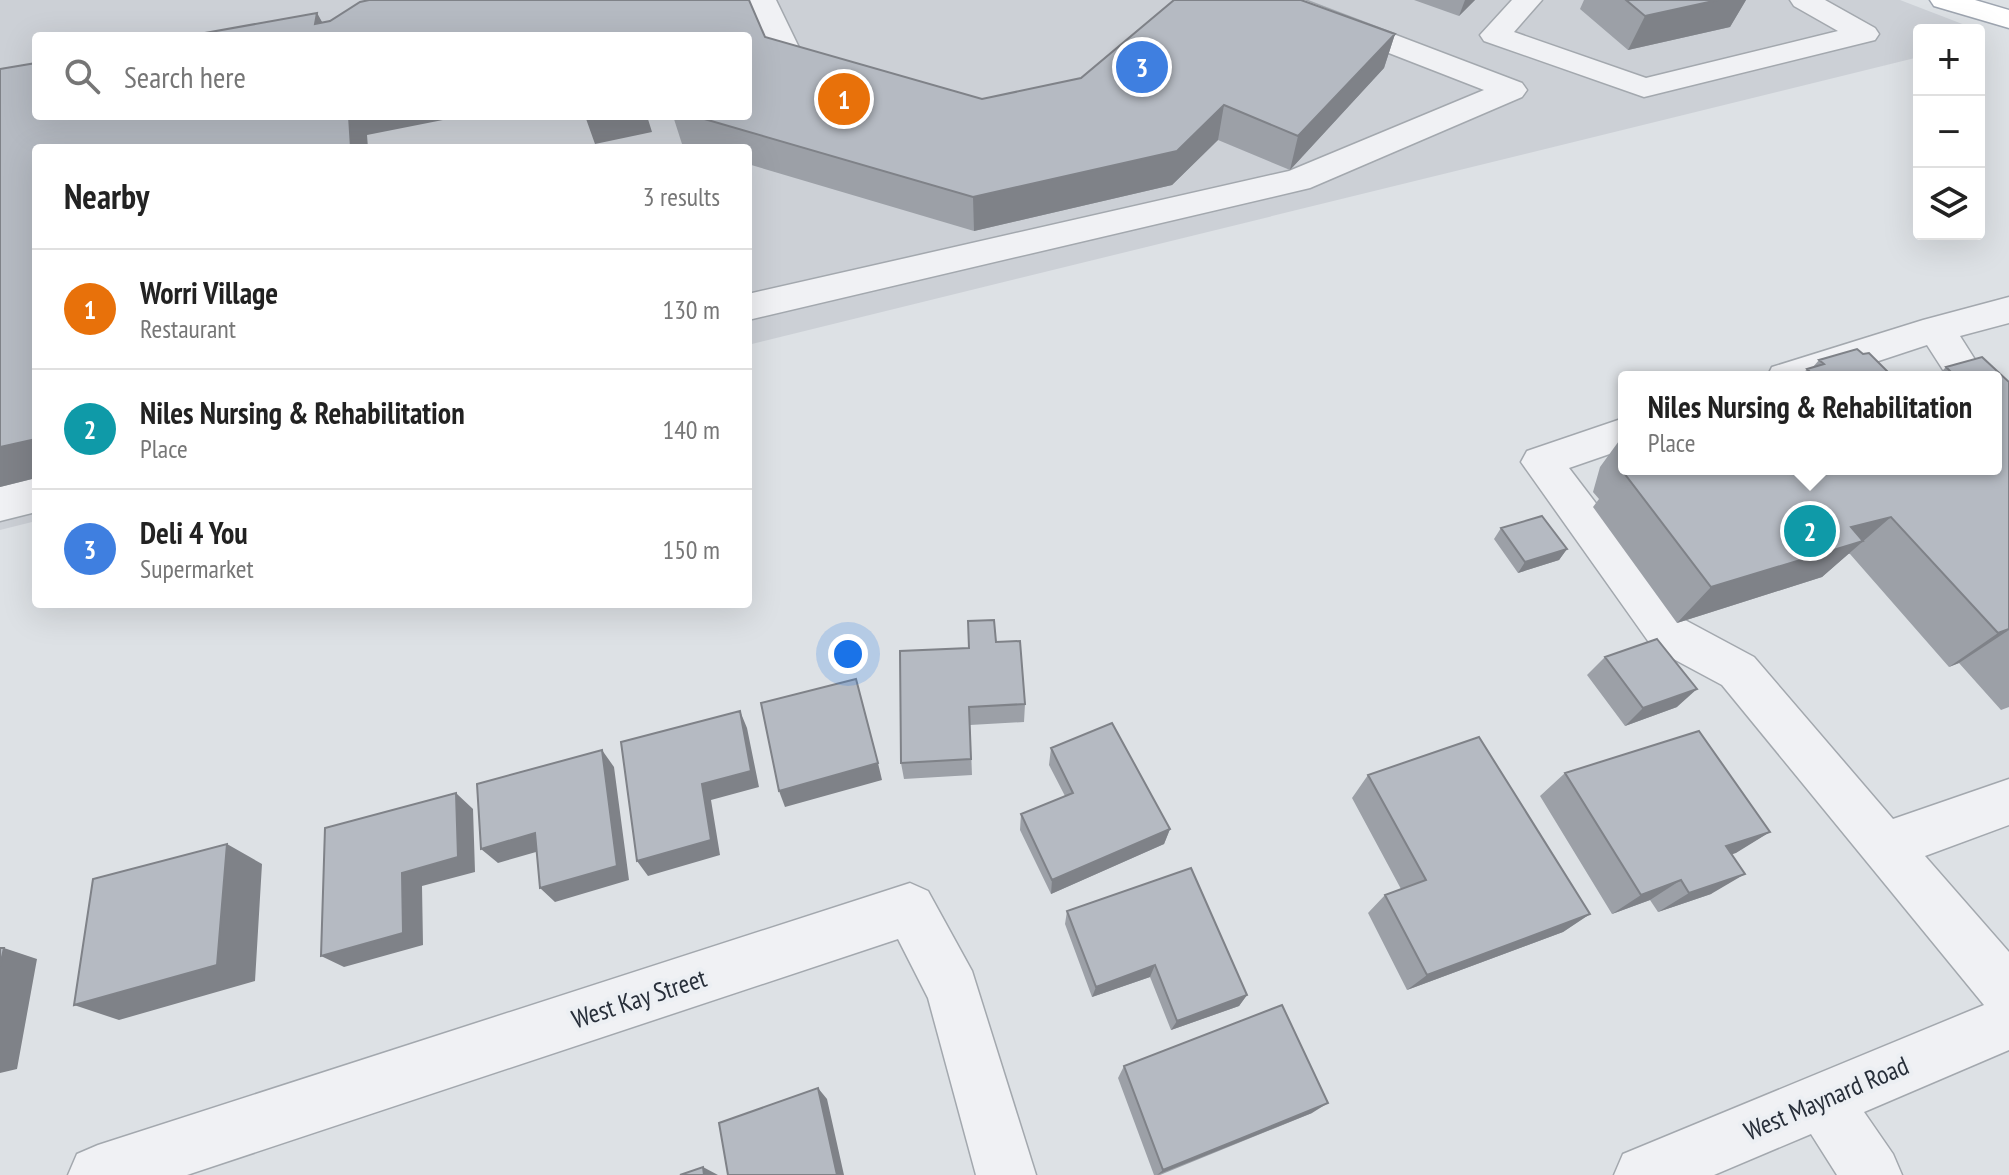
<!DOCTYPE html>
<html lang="en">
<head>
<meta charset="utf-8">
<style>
	body { margin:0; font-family:"PT Sans Narrow",sans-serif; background:#f2f2f2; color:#222 }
	.controls { position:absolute; right:24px; top:24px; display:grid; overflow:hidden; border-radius:8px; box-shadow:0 8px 32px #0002 }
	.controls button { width:72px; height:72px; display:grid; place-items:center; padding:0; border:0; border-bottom:2px solid #e0e0e0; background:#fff; color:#222; font:40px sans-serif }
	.you { position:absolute; left:848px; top:654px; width:28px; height:28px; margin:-20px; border:6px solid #fff; border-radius:50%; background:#1a73e8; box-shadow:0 0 0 12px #1a73e833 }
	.badge { display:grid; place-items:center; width:52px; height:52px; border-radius:50%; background:#ea580c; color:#fff; font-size:26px; font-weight:700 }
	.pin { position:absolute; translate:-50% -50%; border:4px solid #fff; box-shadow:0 2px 8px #0006 }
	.popup { position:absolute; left:1618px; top:371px; width:384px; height:104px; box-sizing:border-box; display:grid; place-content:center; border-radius:8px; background:#fff; filter:drop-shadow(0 2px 6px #0005); font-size:26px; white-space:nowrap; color:#767676 }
	.popup b { font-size:30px; color:#222 }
	.popup::after { content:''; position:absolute; left:50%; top:100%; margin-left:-16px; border:16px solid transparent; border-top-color:#fff }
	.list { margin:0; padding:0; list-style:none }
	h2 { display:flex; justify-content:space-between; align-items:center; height:104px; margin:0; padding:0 32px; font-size:34px }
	h2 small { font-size:26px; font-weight:400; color:#767676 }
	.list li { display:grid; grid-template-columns:52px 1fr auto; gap:24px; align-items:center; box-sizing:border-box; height:120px; padding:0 32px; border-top:2px solid #e0e0e0 }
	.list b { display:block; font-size:30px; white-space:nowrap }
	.list p { margin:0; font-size:26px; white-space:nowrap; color:#767676 }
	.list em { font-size:26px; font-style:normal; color:#767676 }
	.icon { flex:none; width:44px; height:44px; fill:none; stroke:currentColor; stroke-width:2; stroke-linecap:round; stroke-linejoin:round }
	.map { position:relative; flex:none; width:2009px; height:1175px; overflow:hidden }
	.search { position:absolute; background:#fff; box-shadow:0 8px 32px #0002; left:32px; top:32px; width:720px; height:88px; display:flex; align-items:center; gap:20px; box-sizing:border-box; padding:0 28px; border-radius:8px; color:#767676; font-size:30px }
	.panel { position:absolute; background:#fff; box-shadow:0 8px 32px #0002; left:32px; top:144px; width:720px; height:464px; border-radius:8px }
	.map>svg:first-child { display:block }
	.built { fill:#ccd0d6; fill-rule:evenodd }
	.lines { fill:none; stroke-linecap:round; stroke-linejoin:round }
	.minor-casing { stroke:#a3a8ae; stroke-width:3 }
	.major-casing { stroke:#9ea5b0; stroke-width:3 }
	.minor { fill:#f0f1f4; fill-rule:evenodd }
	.major { fill:#fff; fill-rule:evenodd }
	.wall { fill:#9ca0a7 }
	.shaded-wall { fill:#7f8288 }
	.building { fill:#b5bac2; stroke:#7f8288; stroke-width:2 }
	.labels { text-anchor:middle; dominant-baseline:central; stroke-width:8; stroke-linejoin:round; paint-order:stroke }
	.near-street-label { font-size:26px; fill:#282f3a; stroke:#eceff3 }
</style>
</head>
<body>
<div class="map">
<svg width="2009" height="1175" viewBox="0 0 2009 1175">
	<rect width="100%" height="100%" fill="#dde1e5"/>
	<!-- built -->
	<path class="built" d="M 0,0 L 1900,0 L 1978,30 L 1919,30 L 1919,57 L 748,345 L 748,148 L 36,148 L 36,521 L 0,530 ZM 36,36 L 748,36 L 748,116 L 36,116 Z"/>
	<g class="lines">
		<defs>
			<path id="minor" d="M 748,0 L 776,0 L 806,62 L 837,69 L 841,76 L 837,83 L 826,85 L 783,74 Z
				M 1264,0 L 1304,0 L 1522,83 L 1527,90 L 1522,97 L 1310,188 L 748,320 L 748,294 L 1289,171 L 1484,90 L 1268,6 Z
				M 1512,0 L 1542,0 L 1514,32 L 1646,78 L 1838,31 L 1794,6 L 1790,0 L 1825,0 L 1875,28 L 1879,34 L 1875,40 L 1644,97 L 1484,41 L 1480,35 Z
				M 2009,297 L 2009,323 L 1960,336 L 1986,377 L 1943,377 L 1945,373 L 1927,345 L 1830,377 L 1767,377 L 1772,367 L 1923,320 Z
				M 1624,418 L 1624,449 L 1569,468 L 1685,620 L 1754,657 L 1893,819 L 2009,779 L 2009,825 L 1925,856 L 2009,952 L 2009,1050 L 1864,1112 L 1893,1154 L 1902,1175 L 1837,1175 L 1811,1134 L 1714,1175 L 1614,1175 L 1623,1154 L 1984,1005 L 1722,685 L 1653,648 L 1521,462 L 1527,451 Z
				M 36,478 L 36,512 L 0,521 L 0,487 Z
				M 910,883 L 928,891 L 972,971 L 1036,1175 L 976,1175 L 928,998 L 898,939 L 187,1175 L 68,1175 L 77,1154 L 98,1145 Z"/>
			<path id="major" d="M 1930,0 L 1975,0 L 2009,10 L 2009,28 L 1934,6 Z"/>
		</defs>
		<!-- minor casing -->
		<use href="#minor" class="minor-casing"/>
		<!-- major casing -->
		<use href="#major" class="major-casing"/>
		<!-- minor -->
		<use href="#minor" class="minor"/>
		<!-- major -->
		<use href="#major" class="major"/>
	</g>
	<!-- wall -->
	<path class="wall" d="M 369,0 L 749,0 L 765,37 L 982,99 L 1081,78 L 1174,0 L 1301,0 L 1395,34 L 1384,68 L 1290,170 L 1218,140 L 1172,185 L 974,231 L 748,164 L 748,148 L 696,148 L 682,144 L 673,116 L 748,116 L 748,36 L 188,36 L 317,13 L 322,23 L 330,21 L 360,2 Z
		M 1414,0 L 1475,0 L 1459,16 Z
		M 1584,0 L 1746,0 L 1730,27 L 1628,50 L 1580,9 Z
		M 1863,354 L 1893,377 L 1800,377 L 1807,369 L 1813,367 L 1819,360 Z
		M 1982,357 L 2009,382 L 2009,707 L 2001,710 L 1959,663 L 1949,667 L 1850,554 L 1848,554 L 1822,577 L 1677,623 L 1593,507 L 1599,499 L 1593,492 L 1600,467 L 1624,434 L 1624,469 L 1996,469 L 1996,377 L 1936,377 L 1946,367 Z
		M 1501,528 L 1567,549 L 1559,560 L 1518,573 L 1494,539 Z
		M 996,642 L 1025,704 L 1024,722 L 970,725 L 972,775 L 904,779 L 901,763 L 969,648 Z
		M 1605,657 L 1677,707 L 1625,726 L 1587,675 Z
		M 1051,748 L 1170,829 L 1164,844 L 1051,894 L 1020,830 L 1021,814 L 1065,796 L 1049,765 Z
		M 1565,773 L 1770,832 L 1732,854 L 1711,894 L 1658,912 L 1650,900 L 1612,914 L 1540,796 Z
		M 1368,775 L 1590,914 L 1563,932 L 1407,990 L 1368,913 L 1385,895 L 1401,889 L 1352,798 Z
		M 1067,911 L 1247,995 L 1239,1006 L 1171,1030 L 1150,977 L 1092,997 L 1065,924 Z
		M 1124,1066 L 1312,1113 L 1160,1175 L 1154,1175 L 1118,1078 Z"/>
	<!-- shaded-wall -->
	<path class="shaded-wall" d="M 1465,0 L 1475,0 L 1459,16 Z
		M 1718,0 L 1746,0 L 1730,27 L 1628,50 L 1645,16 Z
		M 317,13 L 330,36 L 315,24 Z
		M 1395,34 L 1384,68 L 1290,170 L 1298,136 Z
		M 1224,105 L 1218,140 L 1172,185 L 974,231 L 973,197 Z
		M 349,116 L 463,116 L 367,135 L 368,148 L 351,148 Z
		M 585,116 L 647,116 L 652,132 L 595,144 Z
		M 36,439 L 36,478 L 0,487 L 0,447 Z
		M 1891,517 L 1822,577 L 1677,623 L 1711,587 L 1851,527 Z
		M 1567,549 L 1559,560 L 1518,573 L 1525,562 Z
		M 2009,630 L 1959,663 L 1949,667 L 1998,633 Z
		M 1697,689 L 1677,707 L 1625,726 L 1643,708 Z
		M 740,711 L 747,728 L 759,787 L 711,800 L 720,855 L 648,876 L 637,861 Z
		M 602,750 L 614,767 L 629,880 L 555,902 L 540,888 Z
		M 878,763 L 882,780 L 785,807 L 779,791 Z
		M 456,793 L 473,809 L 475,872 L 422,886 L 423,945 L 344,967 L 321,956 L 402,873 Z
		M 1170,829 L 1164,844 L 1051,894 L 1052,880 Z
		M 1770,832 L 1736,853 L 1694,867 L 1726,846 Z
		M 535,833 L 550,848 L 498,863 L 481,849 Z
		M 227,844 L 262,864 L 255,981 L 119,1020 L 74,1005 Z
		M 1745,874 L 1711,894 L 1658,912 L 1689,893 Z
		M 1681,880 L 1650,900 L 1612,914 L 1641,895 Z
		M 1590,914 L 1563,932 L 1407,990 L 1427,975 Z
		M 4,948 L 37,959 L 17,1069 L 0,1073 L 0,966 Z
		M 1155,965 L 1150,977 L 1092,997 L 1096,987 Z
		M 1247,995 L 1239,1006 L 1171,1030 L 1177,1021 Z
		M 818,1088 L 827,1099 L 844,1175 L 837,1175 Z
		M 1328,1103 L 1312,1113 L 1157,1175 L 1163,1170 Z
		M 703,1167 L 718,1175 L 704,1175 Z"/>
	<!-- building -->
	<path class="building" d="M 369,0 L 749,0 L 765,37 L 982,99 L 1081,78 L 1174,0 L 1301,0 L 1395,34 L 1298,136 L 1224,105 L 1177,151 L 973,197 L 694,116 L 748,116 L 748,36 L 188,36 L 317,13 L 315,24 L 330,21 L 360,2 Z
		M 1626,0 L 1718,0 L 1645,16 Z
		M 36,63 L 36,116 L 349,116 L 351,148 L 36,148 L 36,439 L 0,447 L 0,69 Z
		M 1857,349 L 1863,354 L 1869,353 L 1893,377 L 1815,377 L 1807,369 L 1824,364 L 1819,360 Z
		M 1982,357 L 2009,382 L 2009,629 L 1998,633 L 1891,517 L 1851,527 L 1863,541 L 1711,587 L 1621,469 L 1996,469 L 1996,377 L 1956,377 L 1946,367 Z
		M 1624,441 L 1624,457 L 1620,453 Z
		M 1542,516 L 1567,549 L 1525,562 L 1501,528 Z
		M 994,620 L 996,642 L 1020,641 L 1025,704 L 969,707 L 971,759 L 901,763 L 900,651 L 969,648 L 968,621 Z
		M 1657,639 L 1697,689 L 1643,708 L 1605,657 Z
		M 856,679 L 878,763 L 779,791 L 761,703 Z
		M 740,711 L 751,771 L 702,784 L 711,840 L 637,861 L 621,742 Z
		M 1112,723 L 1170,829 L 1052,880 L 1021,814 L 1073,793 L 1051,748 Z
		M 1699,731 L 1770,832 L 1726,846 L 1745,874 L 1689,893 L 1681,880 L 1641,895 L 1565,773 Z
		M 1479,737 L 1590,914 L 1427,975 L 1385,895 L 1426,880 L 1368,775 Z
		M 602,750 L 617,866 L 540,888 L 535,833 L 481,849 L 477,784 Z
		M 456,793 L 458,857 L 402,873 L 403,933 L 321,956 L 325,828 Z
		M 227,844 L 217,965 L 74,1005 L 93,879 Z
		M 1191,868 L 1247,995 L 1177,1021 L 1155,965 L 1096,987 L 1067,911 Z
		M 0,948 L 4,948 L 0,966 Z
		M 1282,1005 L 1328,1103 L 1163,1170 L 1124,1066 Z
		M 818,1088 L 837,1175 L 728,1175 L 719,1123 Z
		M 703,1167 L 704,1175 L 680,1175 Z"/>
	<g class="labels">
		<!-- near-street labels -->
		<g class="near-street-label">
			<text transform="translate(639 998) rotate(-18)">West Kay Street</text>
			<text transform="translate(1826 1098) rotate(-23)">West Maynard Road</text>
		</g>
	</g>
</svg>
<div class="controls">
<button>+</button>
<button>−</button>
<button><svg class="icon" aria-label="layers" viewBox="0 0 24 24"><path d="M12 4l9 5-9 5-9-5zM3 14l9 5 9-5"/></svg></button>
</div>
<div class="you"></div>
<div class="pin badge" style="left:844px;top:99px;background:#e8710a">1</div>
<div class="pin badge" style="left:1810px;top:531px;background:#0f9aa8">2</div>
<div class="popup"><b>Niles Nursing &amp; Rehabilitation</b>Place</div>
<div class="pin badge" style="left:1142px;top:67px;background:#3f7fe0">3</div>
<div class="search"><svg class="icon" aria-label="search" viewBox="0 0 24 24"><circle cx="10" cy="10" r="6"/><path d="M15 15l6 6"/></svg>Search here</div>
<section class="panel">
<h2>Nearby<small>3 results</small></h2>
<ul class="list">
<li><span class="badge" style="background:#e8710a">1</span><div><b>Worri Village</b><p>Restaurant</p></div><em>130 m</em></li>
<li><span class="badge" style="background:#0f9aa8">2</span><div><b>Niles Nursing &amp; Rehabilitation</b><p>Place</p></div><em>140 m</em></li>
<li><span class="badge" style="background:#3f7fe0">3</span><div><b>Deli 4 You</b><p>Supermarket</p></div><em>150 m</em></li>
</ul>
</section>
</div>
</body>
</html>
